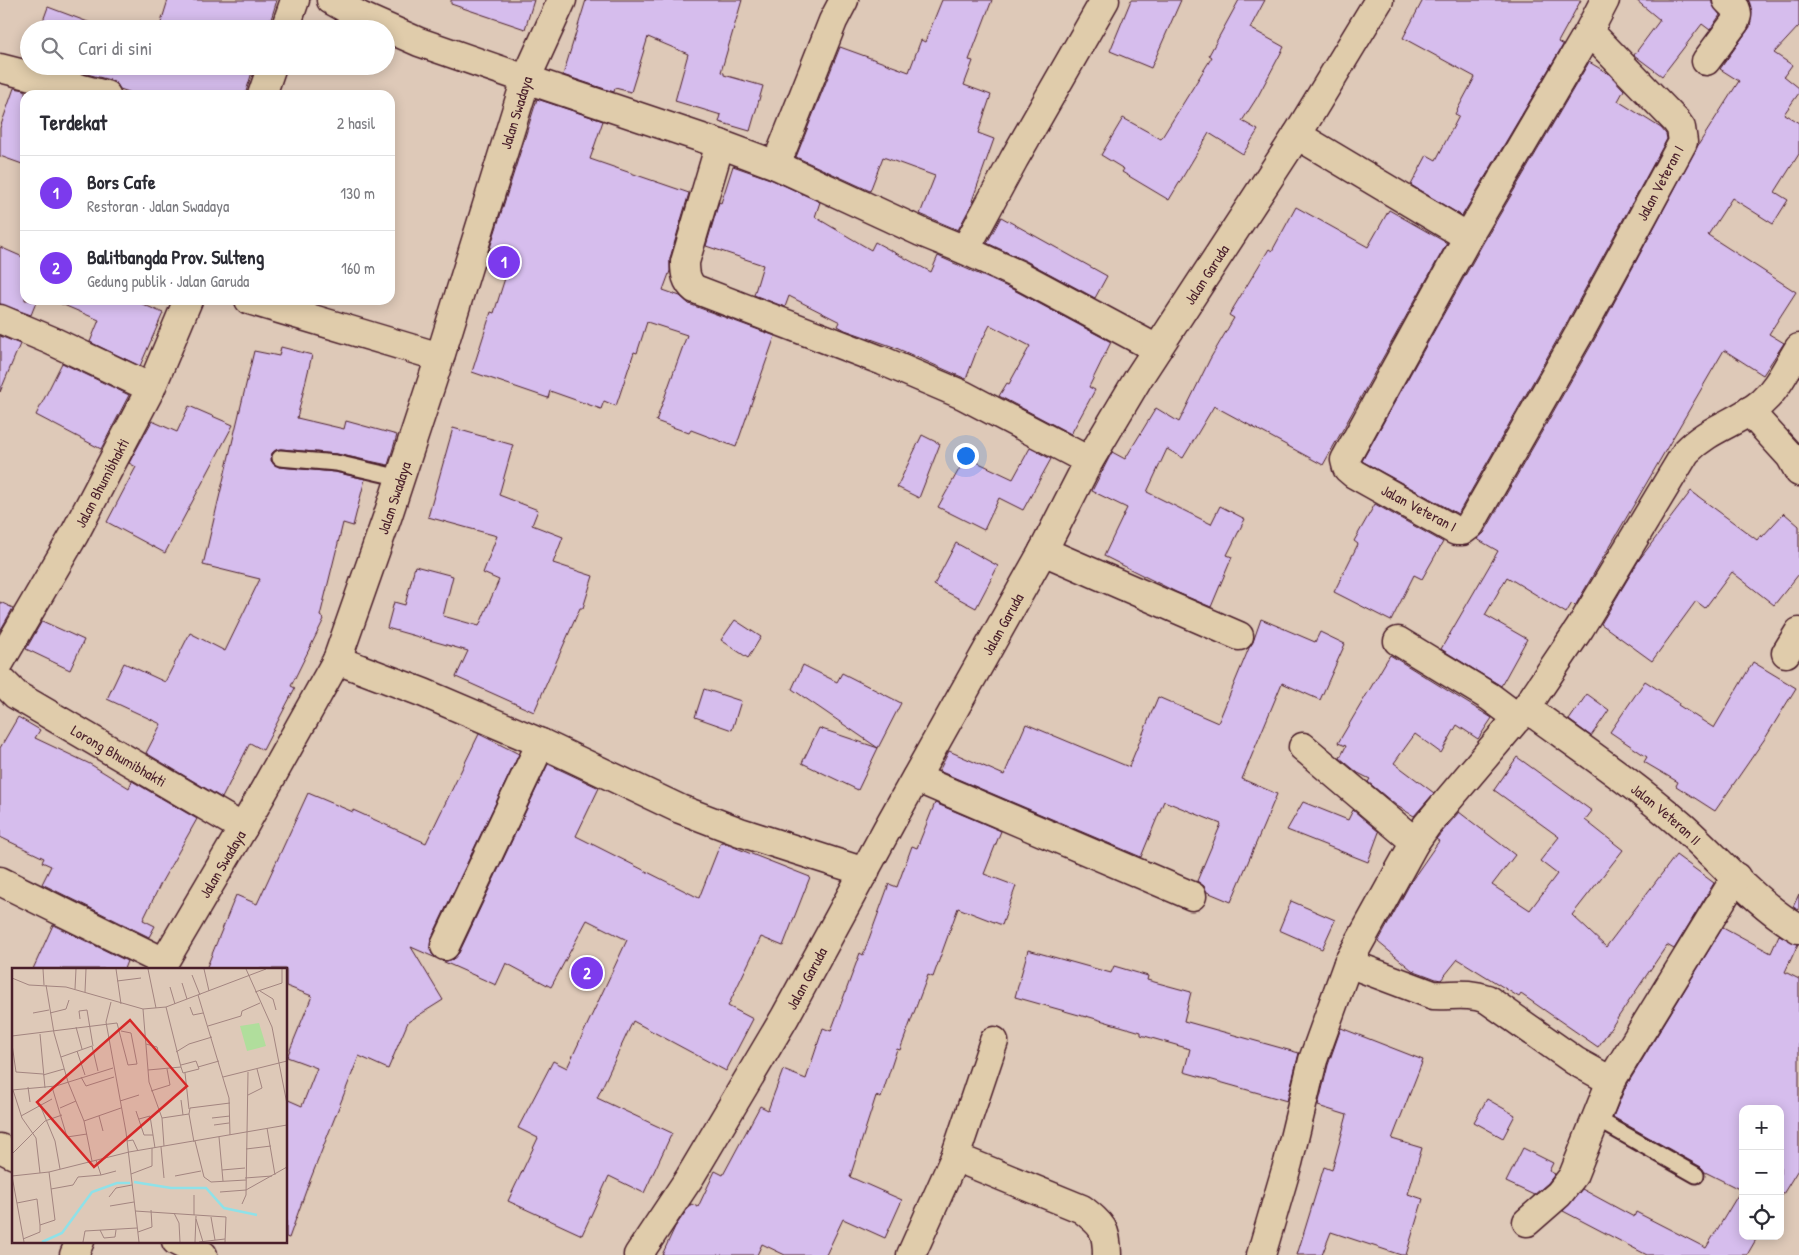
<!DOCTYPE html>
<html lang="id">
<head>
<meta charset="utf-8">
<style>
	body { margin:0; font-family:"Patrick Hand",sans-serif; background:#f2f2f3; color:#2b2b33 }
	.controls { position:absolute; right:15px; bottom:15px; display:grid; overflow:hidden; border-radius:10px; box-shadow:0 2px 12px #0003 }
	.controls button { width:45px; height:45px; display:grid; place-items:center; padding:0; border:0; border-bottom:1px solid #e1e1e2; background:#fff; color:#2b2b33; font:25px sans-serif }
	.you { position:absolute; left:965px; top:455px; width:18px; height:18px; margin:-12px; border:4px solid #fff; border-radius:50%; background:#1a73e8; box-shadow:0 0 0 8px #1a73e833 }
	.badge { display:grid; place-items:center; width:32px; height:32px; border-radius:50%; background:#7c3aed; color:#fff; font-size:16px; font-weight:700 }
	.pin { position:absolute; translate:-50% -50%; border:2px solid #fff; box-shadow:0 1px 5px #0006 }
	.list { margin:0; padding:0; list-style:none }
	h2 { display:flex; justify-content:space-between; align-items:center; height:65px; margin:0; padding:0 20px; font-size:21px }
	h2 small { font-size:16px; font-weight:400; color:#7c7c81 }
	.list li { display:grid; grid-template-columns:32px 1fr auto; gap:15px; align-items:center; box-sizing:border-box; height:75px; padding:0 20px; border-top:1px solid #e1e1e2 }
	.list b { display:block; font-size:19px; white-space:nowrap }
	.list p { margin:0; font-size:16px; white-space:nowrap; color:#7c7c81 }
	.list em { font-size:16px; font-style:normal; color:#7c7c81 }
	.icon { flex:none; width:28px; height:28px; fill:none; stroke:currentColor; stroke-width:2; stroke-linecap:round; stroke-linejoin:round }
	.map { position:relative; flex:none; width:1799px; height:1255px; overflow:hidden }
	.search { position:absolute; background:#fff; box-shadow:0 2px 12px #0003; left:20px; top:20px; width:375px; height:55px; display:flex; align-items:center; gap:12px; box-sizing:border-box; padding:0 18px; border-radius:28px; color:#7c7c81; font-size:19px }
	.panel { position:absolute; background:#fff; box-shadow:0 2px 12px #0003; left:20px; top:90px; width:375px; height:215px; border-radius:15px }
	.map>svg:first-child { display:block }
	.building { fill:#d6bded; stroke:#4a1f2b }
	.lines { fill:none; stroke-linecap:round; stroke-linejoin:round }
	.lane-casing { stroke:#4a1f2b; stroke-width:19 }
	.street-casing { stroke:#4a1f2b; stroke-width:31 }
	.secondary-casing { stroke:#4a1f2b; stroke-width:31 }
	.lane { stroke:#e0ccab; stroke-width:15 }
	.street { stroke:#e0ccab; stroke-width:28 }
	.secondary { stroke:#e0ccab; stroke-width:28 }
	.labels { text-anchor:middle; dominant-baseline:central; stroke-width:5; stroke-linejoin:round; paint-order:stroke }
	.street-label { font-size:15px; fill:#4a1f2b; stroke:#e0ccab }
	.inset-river { fill:none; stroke:#8fe1e8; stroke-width:2.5 }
	.inset-road { fill:none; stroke:#a38580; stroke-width:1 }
	.view { fill:#d62828; fill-opacity:0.15; stroke:#d62828; stroke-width:2.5 }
	.inset-edge { fill:none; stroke:#4a1f2b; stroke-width:2.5 }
</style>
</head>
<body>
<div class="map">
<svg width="1799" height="1255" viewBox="0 0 1799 1255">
	<rect width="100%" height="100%" fill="#dec9b8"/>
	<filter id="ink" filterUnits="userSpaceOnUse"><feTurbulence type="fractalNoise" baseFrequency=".02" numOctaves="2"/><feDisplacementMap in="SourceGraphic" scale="10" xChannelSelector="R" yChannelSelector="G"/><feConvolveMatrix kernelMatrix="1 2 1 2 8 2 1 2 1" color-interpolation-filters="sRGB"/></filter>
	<g filter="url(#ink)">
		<!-- building -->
		<path class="building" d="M 168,0 L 277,0 L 268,29 L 159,29 Z
			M 451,0 L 534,0 L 525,29 L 451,4 Z
			M 586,0 L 742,0 L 721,72 L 724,73 L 724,75 L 763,86 L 750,131 L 719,122 L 721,115 L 675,101 L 688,54 L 648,37 L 631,92 L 615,88 L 614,92 L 563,75 Z
			M 942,0 L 992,0 L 969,60 L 973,61 L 964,85 L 991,95 L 978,133 L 994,139 L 972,201 L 973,202 L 958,230 L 920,214 L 935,176 L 883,157 L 870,191 L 796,157 L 840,47 L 909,72 L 921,40 L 925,42 Z
			M 1131,0 L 1181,0 L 1151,68 L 1110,51 Z
			M 1239,0 L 1265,0 L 1250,28 L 1284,47 L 1258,96 L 1242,121 L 1258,130 L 1243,154 L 1209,133 L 1169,200 L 1122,172 L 1124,169 L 1101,155 L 1123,118 L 1161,139 L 1212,57 L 1209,55 Z
			M 1423,0 L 1581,0 L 1558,42 L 1563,45 L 1462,216 L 1411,185 L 1427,155 L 1436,160 L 1459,116 L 1455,114 L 1475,77 L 1403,38 Z
			M 1636,0 L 1712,0 L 1712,4 L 1720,15 L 1710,30 L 1702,24 L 1662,76 L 1634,55 L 1660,20 Z
			M 1748,0 L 1799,0 L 1799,26 L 1774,53 L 1792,65 L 1784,76 L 1799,88 L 1799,93 L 1784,114 L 1799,123 L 1799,154 L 1775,192 L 1788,200 L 1773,224 L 1732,198 L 1708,235 L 1796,292 L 1769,334 L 1784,343 L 1763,375 L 1724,350 L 1575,606 L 1572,603 L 1566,613 L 1507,577 L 1485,615 L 1527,639 L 1501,686 L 1441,649 L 1498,551 L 1477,539 L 1484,533 L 1593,342 L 1697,147 L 1739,81 L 1720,69 L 1750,27 L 1752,12 Z
			M 48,7 L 104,28 L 40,29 Z
			M 1589,62 L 1609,74 L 1624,90 L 1618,101 L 1661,128 L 1666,134 L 1667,139 L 1565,326 L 1458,514 L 1362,461 L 1482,245 Z
			M 56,66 L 255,66 L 254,70 L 253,69 L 245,95 L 138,95 L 120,89 L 117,84 L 110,80 Z
			M 14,88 L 25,90 L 25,165 L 0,156 L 0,128 Z
			M 537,99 L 603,121 L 590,159 L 689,193 L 670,258 L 670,271 L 663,290 L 680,296 L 689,304 L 775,336 L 736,447 L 691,430 L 689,433 L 656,421 L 687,335 L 647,322 L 637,353 L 634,352 L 616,406 L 604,401 L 601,409 L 550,391 L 548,398 L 472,372 L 491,312 L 494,313 L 506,275 L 484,267 Z
			M 733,166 L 770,179 L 820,202 L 815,217 L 871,250 L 875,242 L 931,272 L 938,256 L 1012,289 L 1111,342 L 1089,387 L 1095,390 L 1071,434 L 999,396 L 1007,383 L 1009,384 L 1030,346 L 990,325 L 977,350 L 966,379 L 894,347 L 845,330 L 838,326 L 840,322 L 789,296 L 785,307 L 754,295 L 763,265 L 706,246 L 719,202 L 721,203 Z
			M 1296,207 L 1368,247 L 1389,210 L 1447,243 L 1323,465 L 1214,406 L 1183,458 L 1167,449 L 1147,492 L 1211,524 L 1220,506 L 1245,519 L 1227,555 L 1232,557 L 1211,607 L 1176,592 L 1104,556 L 1127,508 L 1092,491 L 1112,452 L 1125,459 L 1156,408 L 1179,422 L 1210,359 L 1234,318 L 1229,315 L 1269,249 L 1272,251 Z
			M 1001,217 L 1107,276 L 1095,298 L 1026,261 L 987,243 Z
			M 0,247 L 25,258 L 25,300 L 37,300 L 31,315 L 0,304 Z
			M 52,300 L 133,300 L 163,313 L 140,366 L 90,342 L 99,320 Z
			M 0,336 L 20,344 L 0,392 Z
			M 281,347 L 312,355 L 297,418 L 344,429 L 346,421 L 397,435 L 388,465 L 337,454 L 281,449 L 276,450 L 272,453 L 271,461 L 279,467 L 335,472 L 365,479 L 353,526 L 343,523 L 320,616 L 324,619 L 291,686 L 295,688 L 263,750 L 250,743 L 222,798 L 146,753 L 161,724 L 107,699 L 124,663 L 165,682 L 190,633 L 225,651 L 260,579 L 203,565 L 254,351 L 279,356 Z
			M 62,363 L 129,395 L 101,449 L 36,415 Z
			M 189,406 L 233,425 L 165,553 L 107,522 L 136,467 L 129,463 L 152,421 L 177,432 Z
			M 453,428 L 513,445 L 499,495 L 538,510 L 532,525 L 563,537 L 553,563 L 593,576 L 583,608 L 580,608 L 534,712 L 456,677 L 468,651 L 387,628 L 394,602 L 405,605 L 415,566 L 453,576 L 443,616 L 479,626 L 499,580 L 483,573 L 497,536 L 428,517 Z
			M 922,435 L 940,444 L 919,498 L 897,487 Z
			M 1030,448 L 1051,459 L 1023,510 L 999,498 L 984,530 L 938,507 L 966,457 L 1013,479 Z
			M 1691,491 L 1757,540 L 1761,535 L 1762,537 L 1784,513 L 1799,526 L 1799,574 L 1774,605 L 1732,572 L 1705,608 L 1696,601 L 1652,661 L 1601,624 L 1639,560 Z
			M 1375,504 L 1443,542 L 1422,579 L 1414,575 L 1391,621 L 1334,592 L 1358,544 L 1354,541 Z
			M 956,543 L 998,566 L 976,608 L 934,585 Z
			M 0,602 L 13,608 L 0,631 Z
			M 1261,619 L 1315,642 L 1320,632 L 1345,644 L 1320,700 L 1282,683 L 1242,779 L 1277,794 L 1231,902 L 1207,892 L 1204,886 L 1197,881 L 1221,824 L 1164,801 L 1141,857 L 939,771 L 949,751 L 1004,775 L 1026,724 L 1129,767 L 1158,697 L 1218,723 L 1249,648 L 1253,642 Z
			M 735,620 L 761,637 L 748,658 L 721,640 Z
			M 42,621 L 84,640 L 70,670 L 26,649 Z
			M 1390,655 L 1492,718 L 1478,739 L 1457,725 L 1441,753 L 1415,734 L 1394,763 L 1434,793 L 1414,816 L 1397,806 L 1368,782 L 1370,779 L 1358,773 L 1340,758 L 1346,746 L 1338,743 Z
			M 1753,662 L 1796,688 L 1766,737 L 1715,811 L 1676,786 L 1678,782 L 1644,762 L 1647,757 L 1610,732 L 1645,681 L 1679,703 L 1678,705 L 1714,728 Z
			M 803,665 L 837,682 L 842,673 L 901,703 L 878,748 L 792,689 Z
			M 704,689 L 741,701 L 732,730 L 695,717 Z
			M 1587,694 L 1609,710 L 1591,736 L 1569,720 Z
			M 18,717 L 40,730 L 35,738 L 90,764 L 129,788 L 132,781 L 197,819 L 161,883 L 143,920 L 155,926 L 149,937 L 42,884 L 51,866 L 42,862 L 44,858 L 0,837 L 0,748 Z
			M 819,728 L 878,748 L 858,790 L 802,763 Z
			M 479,734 L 519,754 L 431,939 L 430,948 L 432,954 L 436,958 L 411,947 L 443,1000 L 408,1022 L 388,1069 L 359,1056 L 307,1188 L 289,1238 L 286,1237 L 286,1099 L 302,1106 L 317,1068 L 287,1057 L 312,996 L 286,986 L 286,969 L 206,969 L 236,895 L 257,904 L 308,793 L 353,812 L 353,810 L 426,843 Z
			M 1517,757 L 1592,811 L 1585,820 L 1623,850 L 1572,915 L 1606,947 L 1676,855 L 1714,883 L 1674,949 L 1667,945 L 1598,1047 L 1521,994 L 1519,997 L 1458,959 L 1441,980 L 1436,979 L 1412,970 L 1378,942 L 1412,880 L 1439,841 L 1436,839 L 1459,812 L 1515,855 L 1492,885 L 1530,910 L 1557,874 L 1540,861 L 1559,837 L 1494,790 Z
			M 548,764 L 599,788 L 576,836 L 699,898 L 721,842 L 810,877 L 783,946 L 761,937 L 728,1006 L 753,1019 L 726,1071 L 633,1021 L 597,1098 L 672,1133 L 644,1193 L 609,1176 L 582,1235 L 508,1201 L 538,1138 L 518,1128 L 553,1061 L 567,1068 L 627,940 L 587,920 L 551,987 L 506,963 L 496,985 L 442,961 L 447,961 L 453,959 L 459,953 Z
			M 1303,802 L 1348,820 L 1353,810 L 1379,832 L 1368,862 L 1287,830 Z
			M 935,803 L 1001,831 L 984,874 L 1016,886 L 1002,925 L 958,908 L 933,977 L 928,975 L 900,1050 L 897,1049 L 881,1098 L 876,1096 L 850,1177 L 902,1200 L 885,1238 L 843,1219 L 826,1255 L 785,1255 L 762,1244 L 757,1255 L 662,1255 L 675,1227 L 691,1204 L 698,1207 L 715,1171 L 723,1175 L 760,1106 L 768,1110 L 783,1070 L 806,1079 L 823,1028 L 831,1031 L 860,953 L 863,955 L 889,884 L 897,887 L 912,846 L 917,848 Z
			M 1799,894 L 1799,910 L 1793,907 Z
			M 1291,901 L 1335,920 L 1322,949 L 1279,930 Z
			M 53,925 L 127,961 L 124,969 L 33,969 Z
			M 1723,927 L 1771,953 L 1779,935 L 1798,944 L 1785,972 L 1799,979 L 1799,1168 L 1780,1199 L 1780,1109 L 1743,1109 L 1743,1236 L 1758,1236 L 1747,1255 L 1647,1255 L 1563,1211 L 1582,1189 L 1634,1217 L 1636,1212 L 1706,1248 L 1741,1190 L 1705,1172 L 1701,1167 L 1613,1117 L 1625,1088 Z
			M 1028,950 L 1111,973 L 1114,966 L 1148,976 L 1147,980 L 1191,992 L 1184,1021 L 1299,1053 L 1287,1101 L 1184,1072 L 1190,1049 L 1141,1035 L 1141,1032 L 1086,1016 L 1086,1017 L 1015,997 Z
			M 1341,1028 L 1423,1060 L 1392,1139 L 1422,1148 L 1408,1194 L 1423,1199 L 1406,1255 L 1401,1255 L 1331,1232 L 1322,1255 L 1297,1255 L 1324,1167 L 1332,1170 L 1347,1115 L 1318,1106 L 1328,1065 Z
			M 1487,1099 L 1515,1115 L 1503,1138 L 1474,1122 Z
			M 1523,1148 L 1553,1163 L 1549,1171 L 1555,1174 L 1548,1183 L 1534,1195 L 1506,1182 Z"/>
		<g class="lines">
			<defs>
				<path id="lane" d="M 280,458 L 336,463 L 401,478
					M 1597,1119 L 1696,1175"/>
				<g id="street">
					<path d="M 331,0 L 360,16 L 419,42 L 526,79 L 720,144 L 776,165 L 921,232 L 965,250 L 1019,275 L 1157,349"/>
					<path d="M 285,29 L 295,0"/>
					<path d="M 1589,31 L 1676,121 L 1681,128 L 1683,142 L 1579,334 L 1470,525 L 1462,531 L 1456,531 L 1354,474 L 1347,468 L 1345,460 L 1468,237 L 1589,31 L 1605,0"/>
					<path d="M 1706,61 L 1735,22 L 1737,15 L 1736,9 L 1727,0"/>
					<path d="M 0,68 L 106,95"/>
					<path d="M 262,95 L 272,66"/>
					<path d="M 1297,135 L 1468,237"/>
					<path d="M 720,144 L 685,262 C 685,273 686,282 695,289 L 883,361 L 963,395 L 1089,461"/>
					<path d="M 776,165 L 833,21 L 844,0"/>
					<path d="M 965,250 L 1014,159 L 1105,0"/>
					<path d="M 249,300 L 440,357"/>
					<path d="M 0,319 L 50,340 L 151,388"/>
					<path d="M 1749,411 L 1790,456 L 1799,472"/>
					<path d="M 1043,551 L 1239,636"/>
					<path d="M 1398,641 L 1490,697 L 1518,718"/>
					<path d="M 1786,653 L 1799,632"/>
					<path d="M 337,660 L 424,693 L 541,743 L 680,809 L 740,832 L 865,872"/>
					<path id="s1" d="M 0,662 L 74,535 L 151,388 L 188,300"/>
					<path id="s2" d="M 0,679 L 16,695 L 243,828"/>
					<path id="s3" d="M 1526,708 C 1578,746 1633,783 1682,826 C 1718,858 1757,905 1799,929"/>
					<path d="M 1303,747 L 1415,842"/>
					<path d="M 916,778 L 1192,896"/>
					<path d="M 0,881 L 164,962"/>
					<path d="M 445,946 L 541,743"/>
					<path d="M 1348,963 L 1433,995 C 1453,996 1468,992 1487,999 L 1575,1061 L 1611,1081 L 1736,877"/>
					<path id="s4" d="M 160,969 L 243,828 L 337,660 L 388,515 L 440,357 L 526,79 L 562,0"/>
					<path d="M 955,1157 L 1082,1209 C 1102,1225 1107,1229 1107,1255"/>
					<path d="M 1527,1222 L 1559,1194 L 1573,1176 L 1611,1081"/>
					<path d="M 74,1255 L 80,1241"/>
					<path d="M 911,1255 L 955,1157 L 994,1041"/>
					<path d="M 1261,1255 L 1288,1163 L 1313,1060 L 1348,963 L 1415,842 L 1427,825 L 1526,708 L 1580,628 L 1686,452 C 1709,428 1737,423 1761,403 C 1778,388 1787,367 1799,348"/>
				</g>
				<g id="secondary">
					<path d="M 0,1148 L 14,1155"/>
					<path d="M 176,1241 L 203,1255"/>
					<path id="s5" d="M 638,1255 L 690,1177 L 785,1017 L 891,822 L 1043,551 L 1089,461 L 1139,377 L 1297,135 L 1379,0"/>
				</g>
			</defs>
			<!-- lane casing -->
			<use href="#lane" class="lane-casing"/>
			<!-- street casing -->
			<use href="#street" class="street-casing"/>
			<!-- secondary casing -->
			<use href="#secondary" class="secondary-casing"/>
			<!-- lane -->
			<use href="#lane" class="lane"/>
			<!-- street -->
			<use href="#street" class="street"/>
			<!-- secondary -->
			<use href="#secondary" class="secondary"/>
		</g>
	</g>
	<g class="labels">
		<!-- street labels -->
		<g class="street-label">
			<text stroke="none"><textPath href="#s4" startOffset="932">Jalan Swadaya</textPath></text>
			<text transform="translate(1660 183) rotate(-62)">Jalan Veteran I</text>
			<text stroke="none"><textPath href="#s5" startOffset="1134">Jalan Garuda</textPath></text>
			<text stroke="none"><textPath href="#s1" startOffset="206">Jalan Bhumibhakti</textPath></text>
			<text stroke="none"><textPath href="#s4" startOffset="528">Jalan Swadaya</textPath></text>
			<text transform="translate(1419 508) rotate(28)">Jalan Veteran I</text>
			<text stroke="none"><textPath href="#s5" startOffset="729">Jalan Garuda</textPath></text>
			<text stroke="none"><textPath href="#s2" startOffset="142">Lorong Bhumibhakti</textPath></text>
			<text stroke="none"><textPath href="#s3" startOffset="176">Jalan Veteran II</textPath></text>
			<text stroke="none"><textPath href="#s4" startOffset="122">Jalan Swadaya</textPath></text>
			<text stroke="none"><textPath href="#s5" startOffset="324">Jalan Garuda</textPath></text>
		</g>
	</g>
	<!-- overview -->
	<g transform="translate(12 968)">
		<rect width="275" height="275" fill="#dec9b8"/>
		<path d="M 247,55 L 254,78 L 235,83 L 228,58 Z" fill="#b0de9c"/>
		<path class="inset-river" d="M 122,214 L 159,220 L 194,220 L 212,240 L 245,247M 30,274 L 50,265 L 80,224 L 105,215 L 118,215"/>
		<path class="inset-road" d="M 31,1 L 32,17M 104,1 L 109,36M 136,1 L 144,40M 192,1 L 197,23M 234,1 L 260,59 L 275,136M 180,7 L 188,27M 0,10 L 17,17 L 54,19 L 131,41 L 154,39 L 254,1M 105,13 L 129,10M 170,15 L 175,31M 34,17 L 42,65 L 56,114 L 72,153 L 80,193M 158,19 L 163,36M 63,21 L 64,1M 248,23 L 261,31 L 264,42M 73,24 L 74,1M 243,24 L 270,15 L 270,1M 186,27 L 217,130 L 218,167M 99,34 L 94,54 L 114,164 L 127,274M 178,39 L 181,47 L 191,45M 131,41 L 137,114 L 150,150 L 152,178M 21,45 L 37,42M 38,45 L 54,41 L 57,32M 68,51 L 67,43 L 75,42 L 81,78M 196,58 L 229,48 L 230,43 L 248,35M 64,59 L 70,81M 28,66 L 33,120M 0,68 L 105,55 L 116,97 L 125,96 L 119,65 L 109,63M 0,76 L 4,104 L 31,106M 134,76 L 145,79 L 147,87M 65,83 L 73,107M 164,84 L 177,76 L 200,69M 49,89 L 80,78 L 86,103M 169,97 L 184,93 L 187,101 L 171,105 L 169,99M 186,99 L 207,93M 136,102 L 169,99 L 154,39M 173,105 L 177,141M 31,107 L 52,101M 69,109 L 74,118 L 102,109M 211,109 L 275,93M 16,119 L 18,134M 40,119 L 55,169 L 75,166M 0,122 L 44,118 L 101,100M 1,122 L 10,150 L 24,170 L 28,205M 139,123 L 158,117 L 155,101M 236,127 L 250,120 L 245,101M 169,132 L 171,147M 108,133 L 127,127M 28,137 L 43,173 L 48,201M 48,140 L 64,133M 124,143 L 132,167 L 141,167 L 143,180M 177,146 L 182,174M 9,148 L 40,131M 87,148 L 91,163M 150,150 L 177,146 L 178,140 L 218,135M 200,150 L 218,148M 127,151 L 138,148 L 141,167M 72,153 L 109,140M 202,157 L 217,155M 255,160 L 263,207M 207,169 L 211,213M 115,173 L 121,172 L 126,183M 183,173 L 192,209 L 199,214 L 234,212M 149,179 L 152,210M 234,181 L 259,178M 0,186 L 33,153 L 50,147M 210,202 L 233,200M 119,206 L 140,198 L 140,180M 89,207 L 104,203M 0,208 L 37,204 L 117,184 L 275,157M 0,208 L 12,274M 163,208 L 189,203M 233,210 L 260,208M 39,221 L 61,217 L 66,209 L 89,207 L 84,192M 208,224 L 234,222 L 275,199M 182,227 L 182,247M 97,229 L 104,220 L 120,217M 5,235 L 25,231 L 28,257 L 43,252 L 37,204M 230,236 L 234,227 L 236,104M 98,238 L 122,234M 123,243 L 214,249 L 213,274M 162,245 L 167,255 L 168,274M 199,249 L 203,272M 184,251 L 191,274M 88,262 L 92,270 L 103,269 L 104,262M 126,264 L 140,259 L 139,242M 11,271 L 28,264 L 28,257M 71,274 L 73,263 L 125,260M 183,274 L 184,248M 187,274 L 213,271"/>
		<path class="view" d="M 118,52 L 175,118 L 82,199 L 25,134 Z"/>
		<rect width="275" height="275" class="inset-edge"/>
	</g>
</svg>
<div class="controls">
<button>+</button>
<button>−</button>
<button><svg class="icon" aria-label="locate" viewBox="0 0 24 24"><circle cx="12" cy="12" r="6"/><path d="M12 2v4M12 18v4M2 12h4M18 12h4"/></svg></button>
</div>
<div class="you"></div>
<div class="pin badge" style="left:504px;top:262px">1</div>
<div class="pin badge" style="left:587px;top:973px">2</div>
<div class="search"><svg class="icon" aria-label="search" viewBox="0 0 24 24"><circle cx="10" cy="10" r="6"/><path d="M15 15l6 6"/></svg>Cari di sini</div>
<section class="panel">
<h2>Terdekat<small>2 hasil</small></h2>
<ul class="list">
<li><span class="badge">1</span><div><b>Bors Cafe</b><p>Restoran · Jalan Swadaya</p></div><em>130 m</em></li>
<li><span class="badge">2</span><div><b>Balitbangda Prov. Sulteng</b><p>Gedung publik · Jalan Garuda</p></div><em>160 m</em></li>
</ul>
</section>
</div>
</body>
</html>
